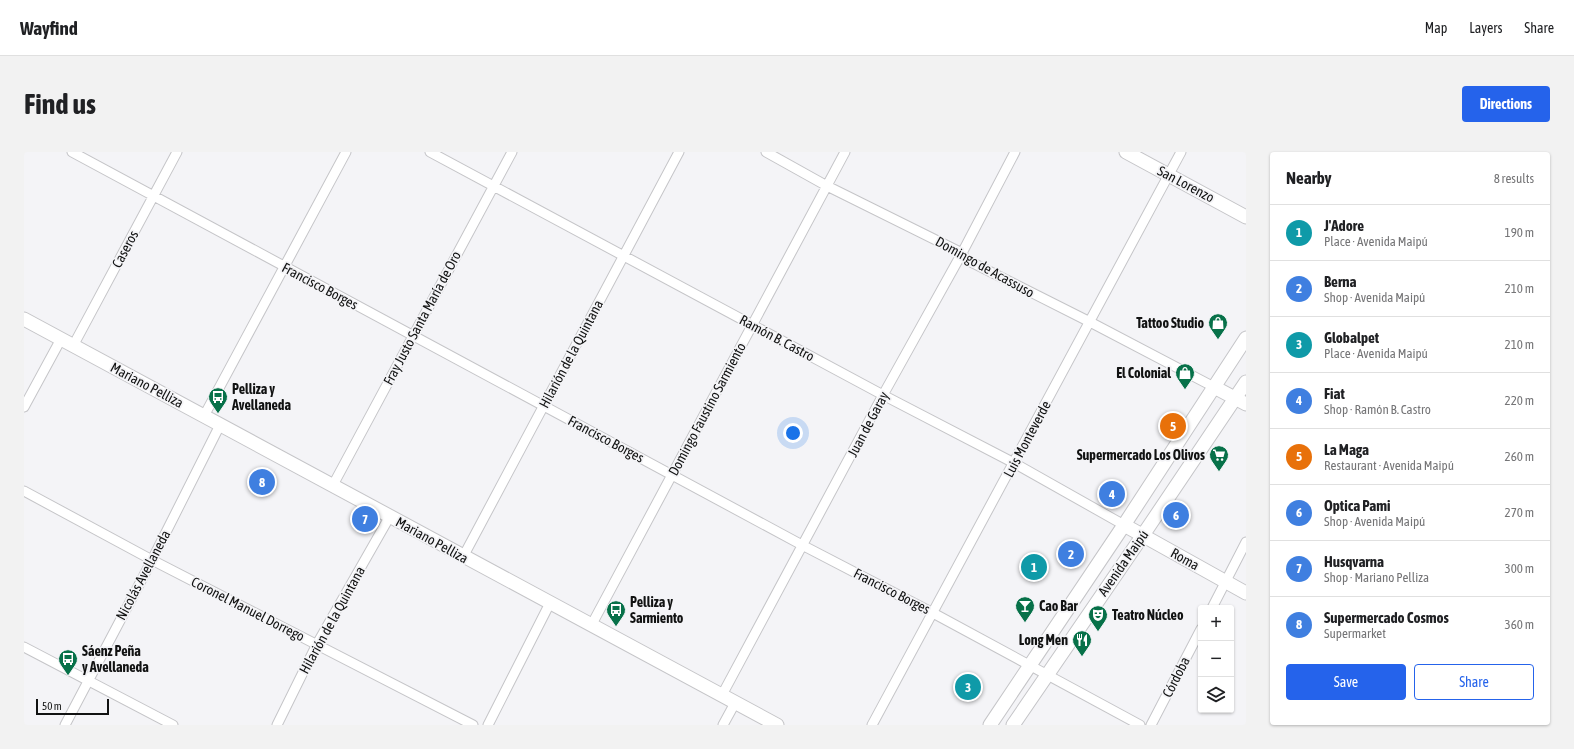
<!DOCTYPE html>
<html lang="en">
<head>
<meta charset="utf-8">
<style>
	body { margin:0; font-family:"Asap Condensed",sans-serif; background:#f2f2f2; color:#202124 }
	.controls { position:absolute; right:12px; bottom:12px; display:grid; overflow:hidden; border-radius:4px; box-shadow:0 1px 3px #0004 }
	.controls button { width:36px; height:36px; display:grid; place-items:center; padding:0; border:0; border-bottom:1px solid #e0e0e0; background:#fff; color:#202124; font:20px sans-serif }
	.scale { position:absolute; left:12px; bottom:10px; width:73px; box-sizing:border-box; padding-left:4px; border:2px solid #111212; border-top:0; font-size:11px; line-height:14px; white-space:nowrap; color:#111212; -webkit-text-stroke:3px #f4f4f7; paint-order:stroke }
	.you { position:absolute; left:769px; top:281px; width:14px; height:14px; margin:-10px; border:3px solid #fff; border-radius:50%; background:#1a73e8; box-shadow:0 0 0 6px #1a73e833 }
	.badge { display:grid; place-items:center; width:26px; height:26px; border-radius:50%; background:#2563eb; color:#fff; font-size:13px; font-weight:700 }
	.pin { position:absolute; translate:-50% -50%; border:2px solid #fff; box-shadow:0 1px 4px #0006 }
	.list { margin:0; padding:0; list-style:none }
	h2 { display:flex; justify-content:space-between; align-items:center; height:52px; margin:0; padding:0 16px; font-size:17px }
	h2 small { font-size:13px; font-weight:400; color:#757577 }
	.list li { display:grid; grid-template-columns:26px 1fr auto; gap:12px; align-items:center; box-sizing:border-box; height:56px; padding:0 16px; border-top:1px solid #e0e0e0 }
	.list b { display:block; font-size:15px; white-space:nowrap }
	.list p { margin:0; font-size:13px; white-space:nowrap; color:#757577 }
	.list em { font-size:13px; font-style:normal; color:#757577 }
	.actions { display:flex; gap:8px; padding:12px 16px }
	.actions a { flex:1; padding:9px 0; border:1px solid #2563eb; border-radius:4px; text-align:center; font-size:14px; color:#2563eb }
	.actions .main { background:#2563eb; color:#fff }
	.icon { flex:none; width:22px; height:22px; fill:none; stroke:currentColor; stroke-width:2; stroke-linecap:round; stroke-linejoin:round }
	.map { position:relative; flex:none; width:1222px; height:573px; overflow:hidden; border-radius:4px }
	header { display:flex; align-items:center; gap:24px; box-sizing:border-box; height:56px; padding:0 20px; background:#fff; border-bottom:1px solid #e0e0e0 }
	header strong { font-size:19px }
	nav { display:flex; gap:22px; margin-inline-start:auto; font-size:14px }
	.intro { display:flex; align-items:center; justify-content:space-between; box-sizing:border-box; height:96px; padding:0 24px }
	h1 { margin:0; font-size:28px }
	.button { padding:10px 18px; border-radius:4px; background:#2563eb; color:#fff; font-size:14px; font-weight:700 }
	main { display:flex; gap:24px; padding:0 24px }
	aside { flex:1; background:#fff; border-radius:4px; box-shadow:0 1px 3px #0004 }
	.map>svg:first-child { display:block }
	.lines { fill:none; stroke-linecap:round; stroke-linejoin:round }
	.street-casing { stroke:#c5c5c8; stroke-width:11 }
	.secondary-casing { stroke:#c5c5c8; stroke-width:15 }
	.street { stroke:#fff; stroke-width:9 }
	.secondary { stroke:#fff; stroke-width:13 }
	.labels { text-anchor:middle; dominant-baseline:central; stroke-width:3.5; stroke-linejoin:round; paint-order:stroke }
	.street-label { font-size:14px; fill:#111212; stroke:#f4f4f7 }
	.poi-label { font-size:14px; font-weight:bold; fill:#111212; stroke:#f4f4f7; text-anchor:start }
</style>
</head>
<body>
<header>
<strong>Wayfind</strong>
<nav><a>Map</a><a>Layers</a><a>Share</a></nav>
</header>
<div class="intro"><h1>Find us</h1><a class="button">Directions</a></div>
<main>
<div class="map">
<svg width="1222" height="573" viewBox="0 0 1222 573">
	<rect width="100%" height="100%" fill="#f4f4f7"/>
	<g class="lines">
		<defs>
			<path id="street" d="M 48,0 L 778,393 L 909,461 L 1116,573
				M 406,0 L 859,243 L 990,311 L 1100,373
				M 742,0 L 803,34 L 938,101 L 942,108 L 947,110 L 1066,170 L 1190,235
				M 49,194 L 153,0
				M 0,255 L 37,187
				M 180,264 L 322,0
				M 309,333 L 488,0
				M 0,339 L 128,408 L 449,573
				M 439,405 L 655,0
				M 1188,456 L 1222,390
				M 568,472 L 821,0
				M 0,495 L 149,573
				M 698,543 L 859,243 L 938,101 L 991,0
				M 41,573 L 128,408 L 196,273
				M 253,573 L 293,492 L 366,364
				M 464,573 L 526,451
				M 699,573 L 711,551
				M 848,573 L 1157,0
				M 1127,573 L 1177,477"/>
			<path id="secondary" d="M 1102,0 L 1222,65
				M 0,167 L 753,573
				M 1190,235 L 1222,252
				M 1100,373 L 1222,441
				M 966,573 L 1100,373 L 1222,186
				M 989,573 L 1119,383 L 1222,230"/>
		</defs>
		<!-- street casing -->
		<use href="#street" class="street-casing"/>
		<!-- secondary casing -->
		<use href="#secondary" class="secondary-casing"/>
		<!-- street -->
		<use href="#street" class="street"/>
		<!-- secondary -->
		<use href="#secondary" class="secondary"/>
	</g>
	<!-- icons -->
	<defs>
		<symbol id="shop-pin" viewBox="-11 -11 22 30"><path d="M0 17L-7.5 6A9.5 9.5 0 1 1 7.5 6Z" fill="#077149" stroke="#f4f4f7"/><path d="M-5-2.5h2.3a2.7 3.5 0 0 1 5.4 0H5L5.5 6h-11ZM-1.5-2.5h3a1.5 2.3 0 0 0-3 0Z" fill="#fff"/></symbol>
		<symbol id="bus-pin" viewBox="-11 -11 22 30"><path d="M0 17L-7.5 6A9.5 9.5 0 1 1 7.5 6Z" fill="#077149" stroke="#f4f4f7"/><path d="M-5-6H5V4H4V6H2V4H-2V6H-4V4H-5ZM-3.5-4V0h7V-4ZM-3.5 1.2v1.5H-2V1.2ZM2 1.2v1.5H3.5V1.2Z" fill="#fff"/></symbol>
		<symbol id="supermarket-pin" viewBox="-11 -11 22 30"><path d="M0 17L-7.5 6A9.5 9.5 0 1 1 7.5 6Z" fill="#077149" stroke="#f4f4f7"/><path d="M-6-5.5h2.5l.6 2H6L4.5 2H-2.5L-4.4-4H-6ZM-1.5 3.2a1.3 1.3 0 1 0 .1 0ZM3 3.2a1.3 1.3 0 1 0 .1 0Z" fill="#fff"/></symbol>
		<symbol id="bar-pin" viewBox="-11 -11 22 30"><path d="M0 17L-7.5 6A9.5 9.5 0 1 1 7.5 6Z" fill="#077149" stroke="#f4f4f7"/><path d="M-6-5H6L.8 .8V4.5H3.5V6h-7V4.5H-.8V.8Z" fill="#fff"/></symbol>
		<symbol id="theatre-pin" viewBox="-11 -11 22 30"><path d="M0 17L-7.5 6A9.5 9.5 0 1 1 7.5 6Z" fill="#077149" stroke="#f4f4f7"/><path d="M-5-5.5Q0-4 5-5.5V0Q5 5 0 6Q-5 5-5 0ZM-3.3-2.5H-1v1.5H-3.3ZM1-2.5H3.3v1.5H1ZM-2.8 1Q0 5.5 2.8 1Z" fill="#fff"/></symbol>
		<symbol id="restaurant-pin" viewBox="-11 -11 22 30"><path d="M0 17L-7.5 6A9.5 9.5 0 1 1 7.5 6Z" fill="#077149" stroke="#f4f4f7"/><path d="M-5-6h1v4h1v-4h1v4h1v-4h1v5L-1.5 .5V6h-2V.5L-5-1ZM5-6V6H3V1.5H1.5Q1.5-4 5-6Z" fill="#fff"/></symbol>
	</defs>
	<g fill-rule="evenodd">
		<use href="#shop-pin" x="1183" y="160" width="22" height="30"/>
		<use href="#shop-pin" x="1150" y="210" width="22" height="30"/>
		<use href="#bus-pin" x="183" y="234" width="22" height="30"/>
		<use href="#supermarket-pin" x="1184" y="292" width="22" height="30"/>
		<use href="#bar-pin" x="990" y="443" width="22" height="30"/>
		<use href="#bus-pin" x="581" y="447" width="22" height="30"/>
		<use href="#theatre-pin" x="1063" y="452" width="22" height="30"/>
		<use href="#restaurant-pin" x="1047" y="477" width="22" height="30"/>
		<use href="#bus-pin" x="33" y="496" width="22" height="30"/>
	</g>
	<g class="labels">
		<!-- street labels -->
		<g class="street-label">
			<text transform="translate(1162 32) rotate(28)">San Lorenzo</text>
			<text transform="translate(101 97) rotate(-62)">Caseros</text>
			<text transform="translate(961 115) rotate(29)">Domingo de Acassuso</text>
			<text transform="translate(296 134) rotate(28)">Francisco Borges</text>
			<text transform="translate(398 166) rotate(-62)">Fray Justo Santa María de Oro</text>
			<text transform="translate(753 186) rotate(28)">Ramón B. Castro</text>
			<text transform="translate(547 202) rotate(-62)">Hilarión de la Quintana</text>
			<text transform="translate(123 233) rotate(28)">Mariano Pelliza</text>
			<text transform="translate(683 257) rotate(-62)">Domingo Faustino Sarmiento</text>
			<text transform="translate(844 272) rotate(-62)">Juan de Garay</text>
			<text transform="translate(582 287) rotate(28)">Francisco Borges</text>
			<text transform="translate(1003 287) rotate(-62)">Luis Monteverde</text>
			<text transform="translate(408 388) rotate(29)">Mariano Pelliza</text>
			<text transform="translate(1161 407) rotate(29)">Roma</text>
			<text transform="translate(1099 411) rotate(-55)">Avenida Maipú</text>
			<text transform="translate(119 423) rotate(-62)">Nicolás Avellaneda</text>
			<text transform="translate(868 439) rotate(27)">Francisco Borges</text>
			<text transform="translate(224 457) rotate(27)">Coronel Manuel Dorrego</text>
			<text transform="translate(308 468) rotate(-61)">Hilarión de la Quintana</text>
			<text transform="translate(1152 525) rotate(-63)">Córdoba</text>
		</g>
		<!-- poi labels -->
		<g class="poi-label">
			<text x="1180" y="171" text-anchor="end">Tattoo Studio</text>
			<text x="1147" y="221" text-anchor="end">El Colonial</text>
			<text x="208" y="237">Pelliza y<tspan x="208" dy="16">Avellaneda</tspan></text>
			<text x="1181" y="303" text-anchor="end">Supermercado Los Olivos</text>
			<text x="606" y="450">Pelliza y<tspan x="606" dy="16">Sarmiento</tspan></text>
			<text x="1015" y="454">Cao Bar</text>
			<text x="1088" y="463">Teatro Núcleo</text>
			<text x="1044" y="488" text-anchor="end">Long Men</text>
			<text x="58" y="499">Sáenz Peña<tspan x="58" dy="16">y Avellaneda</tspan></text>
		</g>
	</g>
</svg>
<div class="controls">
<button>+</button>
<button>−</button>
<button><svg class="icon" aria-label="layers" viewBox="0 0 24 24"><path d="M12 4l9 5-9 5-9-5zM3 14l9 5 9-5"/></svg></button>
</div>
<div class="scale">50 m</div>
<div class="you"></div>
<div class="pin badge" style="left:1010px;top:415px;background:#0f9aa8">1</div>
<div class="pin badge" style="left:1047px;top:402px;background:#3f7fe0">2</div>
<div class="pin badge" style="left:944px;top:535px;background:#0f9aa8">3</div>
<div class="pin badge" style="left:1088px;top:342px;background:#3f7fe0">4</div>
<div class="pin badge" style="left:1149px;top:274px;background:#e8710a">5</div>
<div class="pin badge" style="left:1152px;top:363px;background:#3f7fe0">6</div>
<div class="pin badge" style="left:341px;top:367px;background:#3f7fe0">7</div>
<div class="pin badge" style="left:238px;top:330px;background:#3f7fe0">8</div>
</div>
<aside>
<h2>Nearby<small>8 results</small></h2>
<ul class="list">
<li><span class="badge" style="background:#0f9aa8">1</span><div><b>J'Adore</b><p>Place · Avenida Maipú</p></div><em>190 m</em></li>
<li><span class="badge" style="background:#3f7fe0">2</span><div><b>Berna</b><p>Shop · Avenida Maipú</p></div><em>210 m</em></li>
<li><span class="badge" style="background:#0f9aa8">3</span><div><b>Globalpet</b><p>Place · Avenida Maipú</p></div><em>210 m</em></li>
<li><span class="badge" style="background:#3f7fe0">4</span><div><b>Fiat</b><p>Shop · Ramón B. Castro</p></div><em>220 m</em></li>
<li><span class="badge" style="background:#e8710a">5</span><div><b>La Maga</b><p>Restaurant · Avenida Maipú</p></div><em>260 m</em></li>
<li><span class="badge" style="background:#3f7fe0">6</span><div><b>Optica Pami</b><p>Shop · Avenida Maipú</p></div><em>270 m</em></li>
<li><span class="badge" style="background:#3f7fe0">7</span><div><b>Husqvarna</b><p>Shop · Mariano Pelliza</p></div><em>300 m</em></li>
<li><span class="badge" style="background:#3f7fe0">8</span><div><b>Supermercado Cosmos</b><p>Supermarket</p></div><em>360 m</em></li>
</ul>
<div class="actions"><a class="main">Save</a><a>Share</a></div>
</aside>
</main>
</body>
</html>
